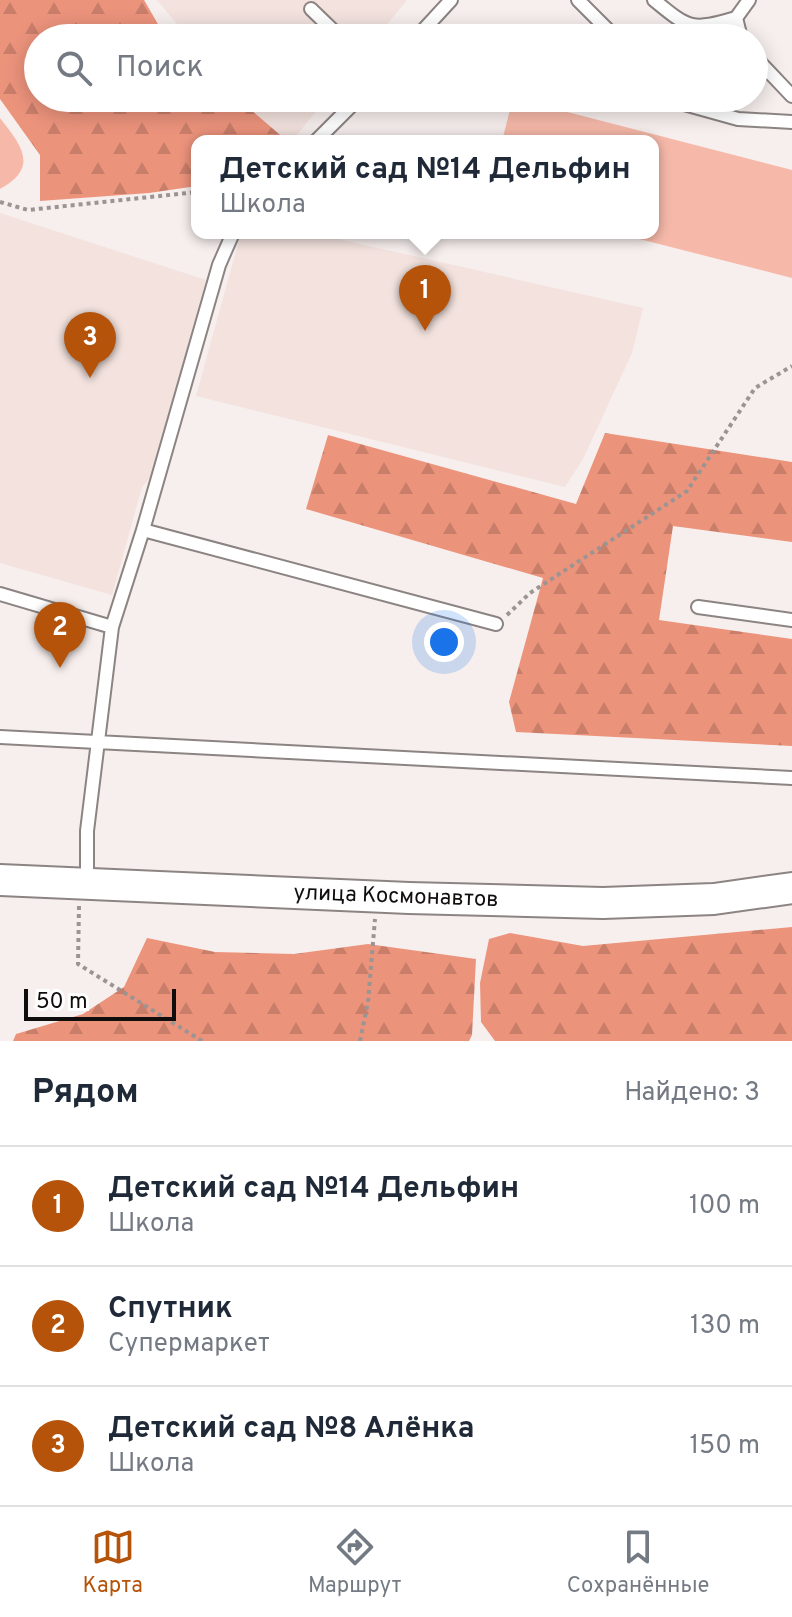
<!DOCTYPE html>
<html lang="ru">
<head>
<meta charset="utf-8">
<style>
	body { margin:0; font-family:Overpass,sans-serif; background:#f2f2f3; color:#1f2937 }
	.scale { position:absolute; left:24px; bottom:20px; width:152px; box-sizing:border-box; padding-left:8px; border:4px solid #100d0d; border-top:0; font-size:22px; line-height:28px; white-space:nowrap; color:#100d0d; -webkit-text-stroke:6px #fefefe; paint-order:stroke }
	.you { position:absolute; left:444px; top:642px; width:28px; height:28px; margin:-20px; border:6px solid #fff; border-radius:50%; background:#1a73e8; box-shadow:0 0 0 12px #1a73e833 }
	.badge { display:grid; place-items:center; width:52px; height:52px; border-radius:50%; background:#b45309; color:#fff; font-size:26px; font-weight:700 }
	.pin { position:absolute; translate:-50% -66px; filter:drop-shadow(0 2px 4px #0008) }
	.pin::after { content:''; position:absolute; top:42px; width:28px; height:24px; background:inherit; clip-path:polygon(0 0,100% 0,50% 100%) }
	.popup { position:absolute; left:191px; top:135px; width:468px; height:104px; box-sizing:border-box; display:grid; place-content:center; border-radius:16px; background:#fff; filter:drop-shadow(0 2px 6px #0005); font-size:26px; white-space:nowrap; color:#747a83 }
	.popup b { font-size:30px; color:#1f2937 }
	.popup::after { content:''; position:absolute; left:50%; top:100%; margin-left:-16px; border:16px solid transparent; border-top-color:#fff }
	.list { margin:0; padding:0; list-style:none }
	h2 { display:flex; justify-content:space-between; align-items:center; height:104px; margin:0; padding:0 32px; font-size:34px }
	h2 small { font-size:26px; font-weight:400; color:#747a83 }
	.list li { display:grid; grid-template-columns:52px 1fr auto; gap:24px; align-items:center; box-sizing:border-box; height:120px; padding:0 32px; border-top:2px solid #e0e1e3 }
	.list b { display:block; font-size:30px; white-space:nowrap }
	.list p { margin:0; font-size:26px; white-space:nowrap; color:#747a83 }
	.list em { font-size:26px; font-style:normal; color:#747a83 }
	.icon { flex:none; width:44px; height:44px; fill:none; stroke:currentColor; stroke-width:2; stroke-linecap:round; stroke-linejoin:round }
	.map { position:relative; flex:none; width:792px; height:1041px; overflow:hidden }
	.search { position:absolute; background:#fff; box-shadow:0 4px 20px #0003; left:24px; right:24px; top:24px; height:88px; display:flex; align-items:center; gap:20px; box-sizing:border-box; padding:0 28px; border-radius:44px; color:#747a83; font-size:30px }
	.sheet { height:464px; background:#fff }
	nav { display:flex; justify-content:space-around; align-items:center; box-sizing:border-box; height:112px; border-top:2px solid #e0e1e3; background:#fff; font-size:22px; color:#747a83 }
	nav a { display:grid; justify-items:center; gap:4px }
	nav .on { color:#b45309 }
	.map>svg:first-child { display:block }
	.built { fill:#f3e2de }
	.forest { fill:url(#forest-firs) }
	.garden { fill:#f6b9a9 }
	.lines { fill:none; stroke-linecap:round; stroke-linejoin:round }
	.service-casing { stroke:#8b8482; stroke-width:16 }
	.tertiary-casing { stroke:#8b8482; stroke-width:34 }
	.path { stroke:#9a9493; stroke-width:4; stroke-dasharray:4 4; stroke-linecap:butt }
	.service { stroke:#fff; stroke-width:12 }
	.tertiary { stroke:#fff; stroke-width:30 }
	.labels { text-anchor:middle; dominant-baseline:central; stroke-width:7; stroke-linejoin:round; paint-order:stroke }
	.street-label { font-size:22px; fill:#100d0d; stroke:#fefefe }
</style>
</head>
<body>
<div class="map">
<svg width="792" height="1041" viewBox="0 0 792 1041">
	<defs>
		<pattern id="forest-firs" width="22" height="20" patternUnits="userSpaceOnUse" patternTransform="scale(2)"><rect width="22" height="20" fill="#ec937c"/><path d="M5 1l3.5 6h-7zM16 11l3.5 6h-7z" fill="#c97e6a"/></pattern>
	</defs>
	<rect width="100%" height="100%" fill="#f7efed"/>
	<!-- built -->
	<path class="built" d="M 157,0 L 407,0 L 376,38 L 189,38 Z
		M 239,98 L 327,98 L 292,141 L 275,141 Z
		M 0,213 L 206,280 L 152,476 L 142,487 L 112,595 L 0,563 Z
		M 241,233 L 312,233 L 643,308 L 632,353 L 583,459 L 565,487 L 196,396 Z"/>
	<!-- forest -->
	<path class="forest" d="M 0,0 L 144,0 L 166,38 L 38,38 L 38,98 L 237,98 L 286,140 L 197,141 L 197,186 L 149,193 L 40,201 L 40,155 L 0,99 Z
		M 605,433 L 792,462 L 792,542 L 673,526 L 659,620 L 792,639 L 792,746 L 516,732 L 509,702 L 543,578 L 306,509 L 328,435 L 576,504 Z
		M 792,927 L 792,1041 L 495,1041 L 481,1022 L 480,983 L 489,939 L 510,933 L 583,946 Z
		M 147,938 L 215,952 L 294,954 L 368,944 L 476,959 L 472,1035 L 469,1041 L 13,1041 L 16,1034 L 83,1014 L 124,987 Z"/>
	<!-- garden -->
	<path class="garden" d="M 513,98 L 792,170 L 792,278 L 616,233 L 653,233 L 653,141 L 502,141 Z
		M 0,118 C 21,145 40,167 0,189 Z"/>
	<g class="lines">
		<defs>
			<path id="service" d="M 578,0 L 616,38
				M 654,0 C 689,29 692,31 736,18
				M 311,9 L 341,38
				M 416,38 L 451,0
				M 741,38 L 736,18 L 749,0
				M 754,56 L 792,96
				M 677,98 L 684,104 L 738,119 L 792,122
				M 316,141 L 359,98
				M 143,530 L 219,265 L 233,233
				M 0,594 L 112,627
				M 698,607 L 792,620
				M 0,737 L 792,778
				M 87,882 L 87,831 L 112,627 L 143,530 L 496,624"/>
			<path id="tertiary" d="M 0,880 L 409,898 L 603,903 L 714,899 L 792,888"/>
		</defs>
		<!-- service casing -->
		<use href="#service" class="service-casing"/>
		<!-- tertiary casing -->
		<use href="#tertiary" class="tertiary-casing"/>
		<!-- path -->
		<path class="path" d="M 0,202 L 28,210 L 197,192
			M 507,615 L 530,593 L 687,491 L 755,388 L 792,366
			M 79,906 L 78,964 L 202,1041
			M 360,1041 L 368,1002 L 375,919"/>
		<!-- service -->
		<use href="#service" class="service"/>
		<!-- tertiary -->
		<use href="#tertiary" class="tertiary"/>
	</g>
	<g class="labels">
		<!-- street labels -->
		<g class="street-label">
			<text transform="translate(396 897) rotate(2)">улица Космонавтов</text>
		</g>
	</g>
</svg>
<div class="scale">50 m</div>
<div class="you"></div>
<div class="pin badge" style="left:425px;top:331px">1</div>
<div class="popup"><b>Детский сад №14 Дельфин</b>Школа</div>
<div class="pin badge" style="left:60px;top:668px">2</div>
<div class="pin badge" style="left:90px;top:378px">3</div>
<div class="search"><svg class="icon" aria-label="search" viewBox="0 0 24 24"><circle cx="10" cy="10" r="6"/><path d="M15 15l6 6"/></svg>Поиск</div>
</div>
<section class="sheet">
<h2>Рядом<small>Найдено: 3</small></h2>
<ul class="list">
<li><span class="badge">1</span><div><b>Детский сад №14 Дельфин</b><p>Школа</p></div><em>100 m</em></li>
<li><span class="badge">2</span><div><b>Спутник</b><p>Супермаркет</p></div><em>130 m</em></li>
<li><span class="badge">3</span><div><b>Детский сад №8 Алёнка</b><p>Школа</p></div><em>150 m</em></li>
</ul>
</section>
<nav>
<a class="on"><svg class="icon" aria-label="map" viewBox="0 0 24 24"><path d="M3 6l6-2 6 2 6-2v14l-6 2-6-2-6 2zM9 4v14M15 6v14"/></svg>Карта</a>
<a><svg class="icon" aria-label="directions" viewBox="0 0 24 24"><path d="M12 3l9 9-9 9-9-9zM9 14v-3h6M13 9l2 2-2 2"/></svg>Маршрут</a>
<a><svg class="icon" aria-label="saved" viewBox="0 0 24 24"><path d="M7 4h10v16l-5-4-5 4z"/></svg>Сохранённые</a>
</nav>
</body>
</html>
